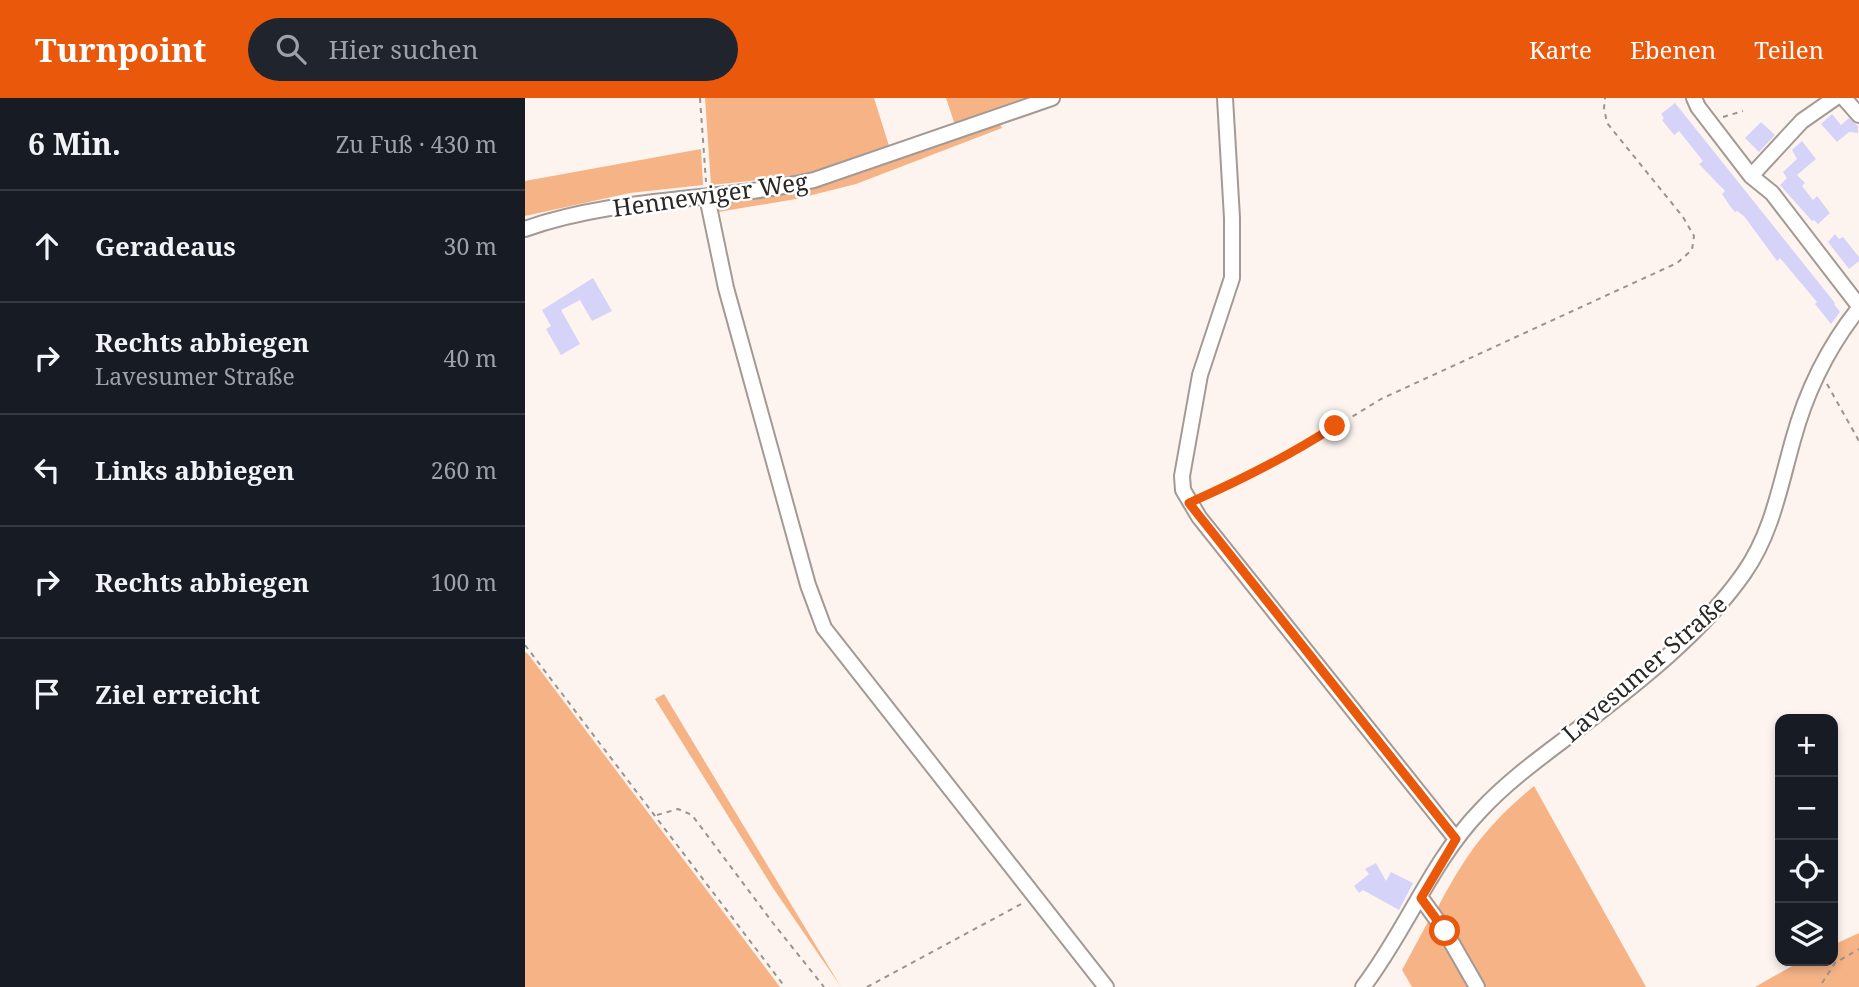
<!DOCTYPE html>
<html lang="de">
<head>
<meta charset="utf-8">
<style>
	body { margin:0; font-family:"Noto Serif",serif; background:#20242c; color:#f1f3f6 }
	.controls { position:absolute; right:21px; bottom:21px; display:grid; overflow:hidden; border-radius:14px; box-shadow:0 4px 10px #0003 }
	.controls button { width:63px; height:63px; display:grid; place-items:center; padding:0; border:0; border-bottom:2px solid #363941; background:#171b24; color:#f1f3f6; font:35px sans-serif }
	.stop { position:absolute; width:21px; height:21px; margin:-16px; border:5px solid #ea580c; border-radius:50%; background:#fff }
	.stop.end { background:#ea580c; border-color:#fff; box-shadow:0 2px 7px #0008 }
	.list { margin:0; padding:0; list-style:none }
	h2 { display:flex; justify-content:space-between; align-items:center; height:91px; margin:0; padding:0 28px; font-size:30px }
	h2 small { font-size:23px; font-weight:400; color:#9ea1a6 }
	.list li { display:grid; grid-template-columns:46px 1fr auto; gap:21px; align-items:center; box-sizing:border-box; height:112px; padding:0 28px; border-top:2px solid #363941 }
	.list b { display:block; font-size:26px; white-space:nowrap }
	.list p { margin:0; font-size:23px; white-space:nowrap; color:#9ea1a6 }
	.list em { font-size:23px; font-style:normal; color:#9ea1a6 }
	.icon { flex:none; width:38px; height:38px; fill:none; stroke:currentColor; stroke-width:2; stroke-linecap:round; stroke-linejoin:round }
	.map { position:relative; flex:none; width:1334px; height:889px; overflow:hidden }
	header { display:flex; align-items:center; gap:42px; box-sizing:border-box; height:98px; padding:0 35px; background:#ea580c; color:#fff }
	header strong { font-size:33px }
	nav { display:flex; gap:38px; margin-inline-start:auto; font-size:24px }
	.search { width:490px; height:63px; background:#20242c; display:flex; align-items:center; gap:18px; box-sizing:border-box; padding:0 24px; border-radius:38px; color:#9ea1a6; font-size:26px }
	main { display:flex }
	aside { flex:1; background:#171b24 }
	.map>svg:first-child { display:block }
	.green { fill:#f6b386 }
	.building { fill:#d5d3f8 }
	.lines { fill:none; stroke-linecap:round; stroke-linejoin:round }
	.minor-casing { stroke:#a39a95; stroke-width:18 }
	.path { stroke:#9a9491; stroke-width:2; stroke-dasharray:5 5; stroke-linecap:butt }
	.minor { stroke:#fff; stroke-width:14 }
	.route { stroke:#ea580c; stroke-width:9 }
	.labels { text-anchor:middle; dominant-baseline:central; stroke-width:5; stroke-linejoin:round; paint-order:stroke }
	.street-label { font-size:24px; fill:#2a2725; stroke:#fff }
</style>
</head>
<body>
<header>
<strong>Turnpoint</strong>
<div class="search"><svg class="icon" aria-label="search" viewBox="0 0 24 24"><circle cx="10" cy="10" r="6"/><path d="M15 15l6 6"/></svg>Hier suchen</div>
<nav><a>Karte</a><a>Ebenen</a><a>Teilen</a></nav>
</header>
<main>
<aside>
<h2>6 Min.<small>Zu Fuß · 430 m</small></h2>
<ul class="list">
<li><svg class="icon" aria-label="ahead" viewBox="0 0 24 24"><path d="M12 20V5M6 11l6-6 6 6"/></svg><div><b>Geradeaus</b></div><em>30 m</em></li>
<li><svg class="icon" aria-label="right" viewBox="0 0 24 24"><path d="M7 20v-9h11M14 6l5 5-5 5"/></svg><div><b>Rechts abbiegen</b><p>Lavesumer Straße</p></div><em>40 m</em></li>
<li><svg class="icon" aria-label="left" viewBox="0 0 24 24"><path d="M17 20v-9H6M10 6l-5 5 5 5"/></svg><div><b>Links abbiegen</b></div><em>260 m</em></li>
<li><svg class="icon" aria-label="right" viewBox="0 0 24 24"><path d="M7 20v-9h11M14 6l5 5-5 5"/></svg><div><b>Rechts abbiegen</b></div><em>100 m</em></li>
<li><svg class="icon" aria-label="arrive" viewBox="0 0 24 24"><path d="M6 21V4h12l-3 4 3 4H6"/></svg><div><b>Ziel erreicht</b></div></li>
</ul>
</aside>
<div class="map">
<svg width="1334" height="889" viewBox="0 0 1334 889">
	<rect width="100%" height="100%" fill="#fdf4ef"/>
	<!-- green -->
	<path class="green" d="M 180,0 L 349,0 L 365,51 L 306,70 L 262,79 L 186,87 Z
		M 421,0 L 509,0 L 436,25 L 429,24 Z
		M 475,26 L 477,30 L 331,86 L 271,101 L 193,114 L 199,156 L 190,107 L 267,95 L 312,83 Z
		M 176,51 L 178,87 L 105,95 L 0,118 L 0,83 Z
		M 0,554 L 3,556 L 255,889 L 0,889 Z
		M 139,596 L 316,889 L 248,790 L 130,601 Z
		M 1009,688 L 1121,889 L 956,889 L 912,811 C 941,756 961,728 1009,688 Z
		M 905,820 L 945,889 L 887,889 L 877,872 Z
		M 1334,835 L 1334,889 L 1230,889 L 1276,863 L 1308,863 L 1308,847 Z"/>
	<!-- building -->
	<path class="building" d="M 1150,5 L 1310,205 L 1309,206 L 1315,214 L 1306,226 L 1290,206 L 1292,204 L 1255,160 L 1252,163 L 1219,118 L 1212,113 L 1210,114 L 1205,108 L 1197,96 L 1200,93 L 1174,66 L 1178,63 L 1154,33 L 1149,37 L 1137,22 L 1139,20 L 1136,16 Z
		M 1307,16 L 1316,27 L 1324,20 L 1333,28 L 1333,35 L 1324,34 L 1312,44 L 1296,26 Z
		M 1236,24 L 1250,37 L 1234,54 L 1220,40 Z
		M 1277,43 L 1291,61 L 1272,77 L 1280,85 L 1277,88 L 1288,102 L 1292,98 L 1305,115 L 1293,126 L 1289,122 L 1287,123 L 1255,87 L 1262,80 L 1258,74 L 1272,61 L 1267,52 Z
		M 1310,136 L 1314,141 L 1318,139 L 1334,159 L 1334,163 L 1324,171 L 1303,144 Z
		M 68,180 L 87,213 L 67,223 L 55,202 L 36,212 L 55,246 L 36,257 L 21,231 L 26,228 L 17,212 Z
		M 851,765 L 861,783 L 866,774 L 888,785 L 874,812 L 838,792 L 834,795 L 829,788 L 844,776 L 840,771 Z"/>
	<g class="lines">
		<defs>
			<path id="minor" d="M 700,0 L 707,120 L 707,180 L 675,277 L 657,378 L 658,392 L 674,419 L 931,741
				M 1169,0 L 1173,9 L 1226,78 L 1247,95 L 1334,208
				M 1319,0 L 1334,17
				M 1226,78 L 1277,23 L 1310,0
				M 182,99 L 201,190 L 283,487 L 299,530 L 581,889
				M 0,131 C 93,98 194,104 289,82 L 527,0
				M 896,800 L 920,833 L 952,889
				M 838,889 C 881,833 906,764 955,713 C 979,687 1008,665 1036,644 C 1099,595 1173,541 1219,475 C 1247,435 1255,388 1268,342 C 1281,294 1303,249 1334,210"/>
		</defs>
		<!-- minor casing -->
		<use href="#minor" class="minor-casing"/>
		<!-- path -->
		<path class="path" d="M 175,0 L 181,84
			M 1198,19 L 1218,13
			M 1302,286 L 1334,343
			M 678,399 L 781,347 L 856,301 L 1152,165 L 1167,152 L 1169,138 L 1158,119 L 1082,25 L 1079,10 L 1080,0
			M 0,547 L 260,889
			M 132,717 L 153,711 L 167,717 L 248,825 L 299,889
			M 1297,885 L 1310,865 L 1334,851
			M 342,889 L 498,805"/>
		<!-- minor -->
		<use href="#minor" class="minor"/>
	</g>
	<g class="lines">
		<!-- route -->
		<path class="route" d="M 810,328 C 764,358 714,383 664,405 L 931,741 L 896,800 L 920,833"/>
	</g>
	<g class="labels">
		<!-- street labels -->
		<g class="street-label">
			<text transform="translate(185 96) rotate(-8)">Hennewiger Weg</text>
			<text transform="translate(1119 570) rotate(-41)">Lavesumer Straße</text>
		</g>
	</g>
</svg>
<div class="controls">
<button>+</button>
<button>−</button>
<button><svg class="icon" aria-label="locate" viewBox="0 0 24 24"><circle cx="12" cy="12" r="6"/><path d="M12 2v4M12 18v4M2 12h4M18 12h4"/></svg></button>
<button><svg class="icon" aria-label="layers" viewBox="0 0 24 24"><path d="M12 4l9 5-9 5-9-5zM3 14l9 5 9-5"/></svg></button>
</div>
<div class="stop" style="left:920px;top:833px"></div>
<div class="stop end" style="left:810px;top:328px"></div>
</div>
</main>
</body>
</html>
